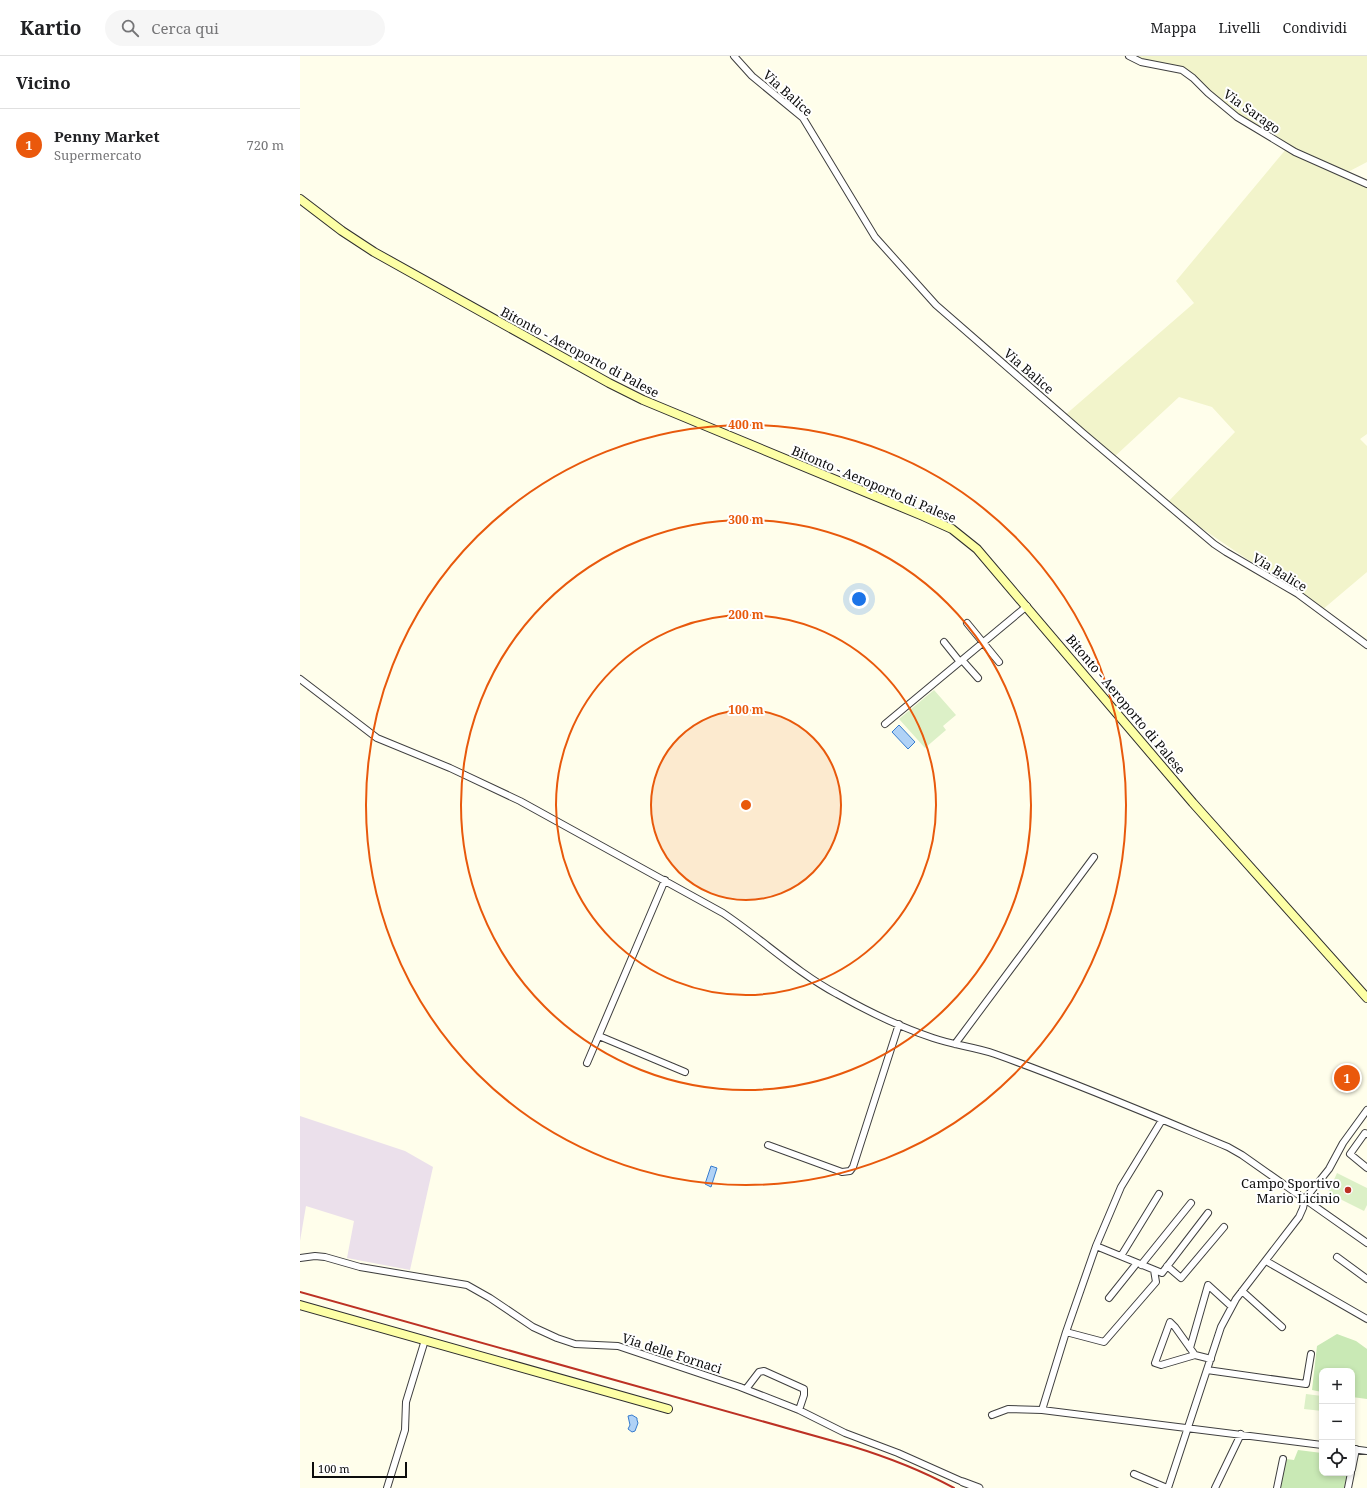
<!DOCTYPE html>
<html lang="it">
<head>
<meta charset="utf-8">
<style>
	body { margin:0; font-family:"Noto Serif",serif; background:#f6f6f6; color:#202124 }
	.controls { position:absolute; right:12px; bottom:12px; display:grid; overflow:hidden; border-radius:8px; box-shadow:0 2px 6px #0003 }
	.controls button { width:36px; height:36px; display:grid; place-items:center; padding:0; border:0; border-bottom:1px solid #e0e0e0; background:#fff; color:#202124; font:20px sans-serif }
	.scale { position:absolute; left:12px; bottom:10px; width:95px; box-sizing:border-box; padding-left:4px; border:2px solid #0c0c0c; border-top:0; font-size:11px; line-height:14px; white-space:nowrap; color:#0c0c0c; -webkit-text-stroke:3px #fff; paint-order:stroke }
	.you { position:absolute; left:559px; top:543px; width:14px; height:14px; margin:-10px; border:3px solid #fff; border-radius:50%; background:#1a73e8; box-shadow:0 0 0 6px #1a73e833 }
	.badge { display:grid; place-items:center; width:26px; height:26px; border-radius:50%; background:#ea580c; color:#fff; font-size:13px; font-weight:700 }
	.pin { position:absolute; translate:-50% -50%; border:2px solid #fff; box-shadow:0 1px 4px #0006 }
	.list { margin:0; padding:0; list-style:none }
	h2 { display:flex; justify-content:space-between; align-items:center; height:52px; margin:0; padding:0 16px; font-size:17px }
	h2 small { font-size:13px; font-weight:400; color:#757577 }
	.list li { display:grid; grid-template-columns:26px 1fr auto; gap:12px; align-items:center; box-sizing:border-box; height:72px; padding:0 16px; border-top:1px solid #e0e0e0 }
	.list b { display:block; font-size:15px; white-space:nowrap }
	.list p { margin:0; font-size:13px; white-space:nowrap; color:#757577 }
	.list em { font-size:13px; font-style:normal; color:#757577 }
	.icon { flex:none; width:22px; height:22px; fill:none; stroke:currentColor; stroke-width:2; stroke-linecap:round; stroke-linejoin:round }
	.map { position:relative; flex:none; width:1067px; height:1432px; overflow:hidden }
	header { display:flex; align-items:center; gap:24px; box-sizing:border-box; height:56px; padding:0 20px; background:#fff; border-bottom:1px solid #e0e0e0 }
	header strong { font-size:19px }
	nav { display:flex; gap:22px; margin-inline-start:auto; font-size:14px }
	.search { width:280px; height:36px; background:#f6f6f6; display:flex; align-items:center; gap:10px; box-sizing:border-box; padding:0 14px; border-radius:22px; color:#757577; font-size:15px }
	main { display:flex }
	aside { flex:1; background:#fff }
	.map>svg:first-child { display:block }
	.industrial { fill:#ebe0eb }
	.farmland { fill:#f2f4cb }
	.green { fill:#c9e9b5 }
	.pitch { fill:#dcf0c7 }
	.water { fill:#b0d2f6; stroke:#367cce }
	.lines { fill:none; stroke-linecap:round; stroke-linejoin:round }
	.minor-casing { stroke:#3f3f3f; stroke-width:8 }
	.tertiary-casing { stroke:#3f3f3f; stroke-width:9 }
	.secondary-casing { stroke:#2e2e2e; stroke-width:10 }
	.minor { stroke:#fff; stroke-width:6 }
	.tertiary { stroke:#fff; stroke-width:7 }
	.secondary { stroke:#fdffa6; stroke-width:8 }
	.rail { stroke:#bc3124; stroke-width:2 }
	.ring { fill:none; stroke:#e8590c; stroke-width:2 }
	.poi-dot { fill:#bc3124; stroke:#fff; stroke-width:1.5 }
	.labels { text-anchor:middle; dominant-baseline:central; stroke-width:4; stroke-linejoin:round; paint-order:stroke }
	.street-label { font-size:13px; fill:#0c0c0c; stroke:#fff }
	.poi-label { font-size:13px; fill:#0c0c0c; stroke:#fff; text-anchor:end }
	.centre { fill:#e8590c; stroke:#fff; stroke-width:2 }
	.ring-label { font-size:12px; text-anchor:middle; font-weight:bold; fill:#e8590c; stroke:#fff; stroke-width:4; stroke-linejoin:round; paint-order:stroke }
</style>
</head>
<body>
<header>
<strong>Kartio</strong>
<div class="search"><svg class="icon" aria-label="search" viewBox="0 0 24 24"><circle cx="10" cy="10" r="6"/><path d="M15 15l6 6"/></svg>Cerca qui</div>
<nav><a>Mappa</a><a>Livelli</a><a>Condividi</a></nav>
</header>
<main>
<aside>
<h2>Vicino<small></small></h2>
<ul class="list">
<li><span class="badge">1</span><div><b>Penny Market</b><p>Supermercato</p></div><em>720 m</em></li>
</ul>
</aside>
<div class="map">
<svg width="1067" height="1432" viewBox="0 0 1067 1432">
	<rect width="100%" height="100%" fill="#fffeeb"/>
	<!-- industrial -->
	<path class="industrial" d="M 0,1060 L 105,1095 L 133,1111 L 110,1214 L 47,1202 L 54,1165 L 6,1150 L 0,1185 Z"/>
	<!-- farmland -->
	<path class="farmland" d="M 834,0 L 1067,0 L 1067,106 L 1046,117 L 1067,126 L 1067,378 L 1060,383 L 1067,390 L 1067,516 L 1022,554 L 866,448 L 935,376 L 912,351 L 879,341 L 813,402 L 764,360 L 894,247 L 876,225 L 987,92 L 945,63 L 912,38 L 891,17 L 848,6 Z"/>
	<!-- green -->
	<path class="green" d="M 1037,1278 L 1056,1285 L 1067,1293 L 1067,1343 L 1052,1341 L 1052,1315 L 1022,1315 L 1022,1336 L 1012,1334 L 1017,1290 Z
		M 998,1394 L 1022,1397 L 1022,1417 L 1048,1417 L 1044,1432 L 980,1432 L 986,1403 L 994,1404 Z"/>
	<!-- pitch -->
	<path class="pitch" d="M 634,634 L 656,659 L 643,670 L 646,674 L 625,692 L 599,663 Z
		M 1037,1117 L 1067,1132 L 1067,1149 L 1064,1155 L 1028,1137 Z
		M 1006,1338 L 1022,1340 L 1022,1355 L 1004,1353 Z"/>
	<!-- water -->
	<path class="water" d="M 599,669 L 615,686 L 608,693 L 592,676 Z
		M 411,1110 L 417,1112 L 411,1131 L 405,1128 Z
		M 332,1359 L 337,1362 L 337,1364 L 338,1367 L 335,1375 L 332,1376 L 328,1373 L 330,1369 L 328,1360 Z"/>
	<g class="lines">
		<defs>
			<path id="minor" d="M 434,0 L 452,20 L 503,62 L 575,181 L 636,249 L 783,377 L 914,488 L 926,496 L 998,538 L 1067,589
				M 829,0 L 841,6 L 882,14 L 893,22 L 908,37 L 937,61 L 957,73 L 995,96 L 1067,128
				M 667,567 L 699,606
				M 644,586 L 660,606
				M 662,604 L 678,622
				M 0,623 L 77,682 L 150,712 L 220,745 L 423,857 C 462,883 496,916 537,938 C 567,955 600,971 633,982 C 653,989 675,991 695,998 C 774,1026 851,1059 928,1091 L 942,1099 L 1067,1187
				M 585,668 L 727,550
				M 299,980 L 385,1016
				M 655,988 L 794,801
				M 287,1007 L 365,824
				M 1067,1078 L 1065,1077 L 1050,1098 L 1067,1112
				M 468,1089 L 542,1116 L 550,1115 L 553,1111 L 599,968
				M 796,1190 L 862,1217 L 908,1157
				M 821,1200 L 859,1138
				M 1037,1201 L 1067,1223
				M 0,1202 L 15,1200 L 25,1201 L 60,1211 L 167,1229 L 190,1242 L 233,1271 L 257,1282 L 275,1288 L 318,1290 L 440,1331 L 499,1354 L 545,1377 L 598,1397 L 663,1426
				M 966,1205 L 1067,1263
				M 841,1209 L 891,1147
				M 867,1210 L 881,1222 L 924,1171
				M 942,1235 L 982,1271
				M 809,1242 L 837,1207
				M 766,1276 L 804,1286 L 856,1226 L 854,1214
				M 890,1292 L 908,1229 L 931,1250
				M 895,1299 L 861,1309 L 855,1307 L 870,1266 L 875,1271 L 895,1299 L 911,1303
				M 907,1314 L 1006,1328 L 1011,1298
				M 446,1333 L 459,1316 L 464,1315 L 504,1333 L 504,1339 L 499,1354
				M 742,1354 L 766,1276 L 796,1190 L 821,1131 L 862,1064
				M 692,1359 L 708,1353 L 742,1354 L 1022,1389
				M 1052,1393 L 1067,1395
				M 1052,1413 L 1056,1393
				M 834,1418 L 867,1432
				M 87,1432 L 105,1374 L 106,1346 L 125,1284
				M 868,1432 L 921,1271 L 936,1243 L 999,1161 L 1003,1152 L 1005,1143 L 1029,1113 L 1043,1087 L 1067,1054
				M 915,1432 L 941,1378
				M 977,1432 L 983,1403
				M 1048,1432 L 1051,1417"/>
			<path id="tertiary" d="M 663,1426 L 679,1432"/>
			<path id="secondary" d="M 0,143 L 42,175 L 74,196 L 309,327 L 343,344 L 623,460 L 652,473 L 677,493 L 893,747 L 1067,942
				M 0,1249 L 368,1353"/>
		</defs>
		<!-- minor casing -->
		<use href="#minor" class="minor-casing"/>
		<!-- tertiary casing -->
		<use href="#tertiary" class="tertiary-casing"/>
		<!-- secondary casing -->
		<use href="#secondary" class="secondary-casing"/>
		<!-- minor -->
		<use href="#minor" class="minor"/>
		<!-- tertiary -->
		<use href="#tertiary" class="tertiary"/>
		<!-- secondary -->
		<use href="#secondary" class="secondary"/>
		<!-- rail -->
		<path class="rail" d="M 0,1236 L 551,1390 C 587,1401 621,1414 654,1432"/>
	</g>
	<!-- distance rings -->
	<circle cx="446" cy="749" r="95" fill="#e8590c" fill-opacity=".12"/>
	<g class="ring">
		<circle cx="446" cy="749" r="95"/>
		<circle cx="446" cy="749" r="190"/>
		<circle cx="446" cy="749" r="285"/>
		<circle cx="446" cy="749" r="380"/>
	</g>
	<!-- markers -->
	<circle class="poi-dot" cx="1048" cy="1134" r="4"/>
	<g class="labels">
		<!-- street labels -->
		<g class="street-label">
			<text transform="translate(488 37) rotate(42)">Via Balice</text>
			<text transform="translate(952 55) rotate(35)">Via Sarago</text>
			<text transform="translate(280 296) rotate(28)">Bitonto - Aeroporto di Palese</text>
			<text transform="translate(729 315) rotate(41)">Via Balice</text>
			<text transform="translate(574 428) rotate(23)">Bitonto - Aeroporto di Palese</text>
			<text transform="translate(980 516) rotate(31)">Via Balice</text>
			<text transform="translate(826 648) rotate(50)">Bitonto - Aeroporto di Palese</text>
			<text transform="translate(372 1297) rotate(18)">Via delle Fornaci</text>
		</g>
		<!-- poi labels -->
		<g class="poi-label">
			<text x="1040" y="1127">Campo Sportivo<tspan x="1040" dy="15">Mario Licinio</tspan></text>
		</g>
	</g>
	<circle cx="446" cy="749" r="6" class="centre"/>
	<g class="ring-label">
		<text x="446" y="373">400 m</text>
		<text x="446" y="468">300 m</text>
		<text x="446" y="563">200 m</text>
		<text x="446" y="658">100 m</text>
	</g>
</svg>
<div class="controls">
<button>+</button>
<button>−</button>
<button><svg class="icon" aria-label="locate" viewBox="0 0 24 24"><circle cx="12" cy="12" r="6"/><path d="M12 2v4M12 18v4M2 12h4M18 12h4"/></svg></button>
</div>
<div class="scale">100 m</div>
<div class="you"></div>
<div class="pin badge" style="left:1047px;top:1022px">1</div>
</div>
</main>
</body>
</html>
